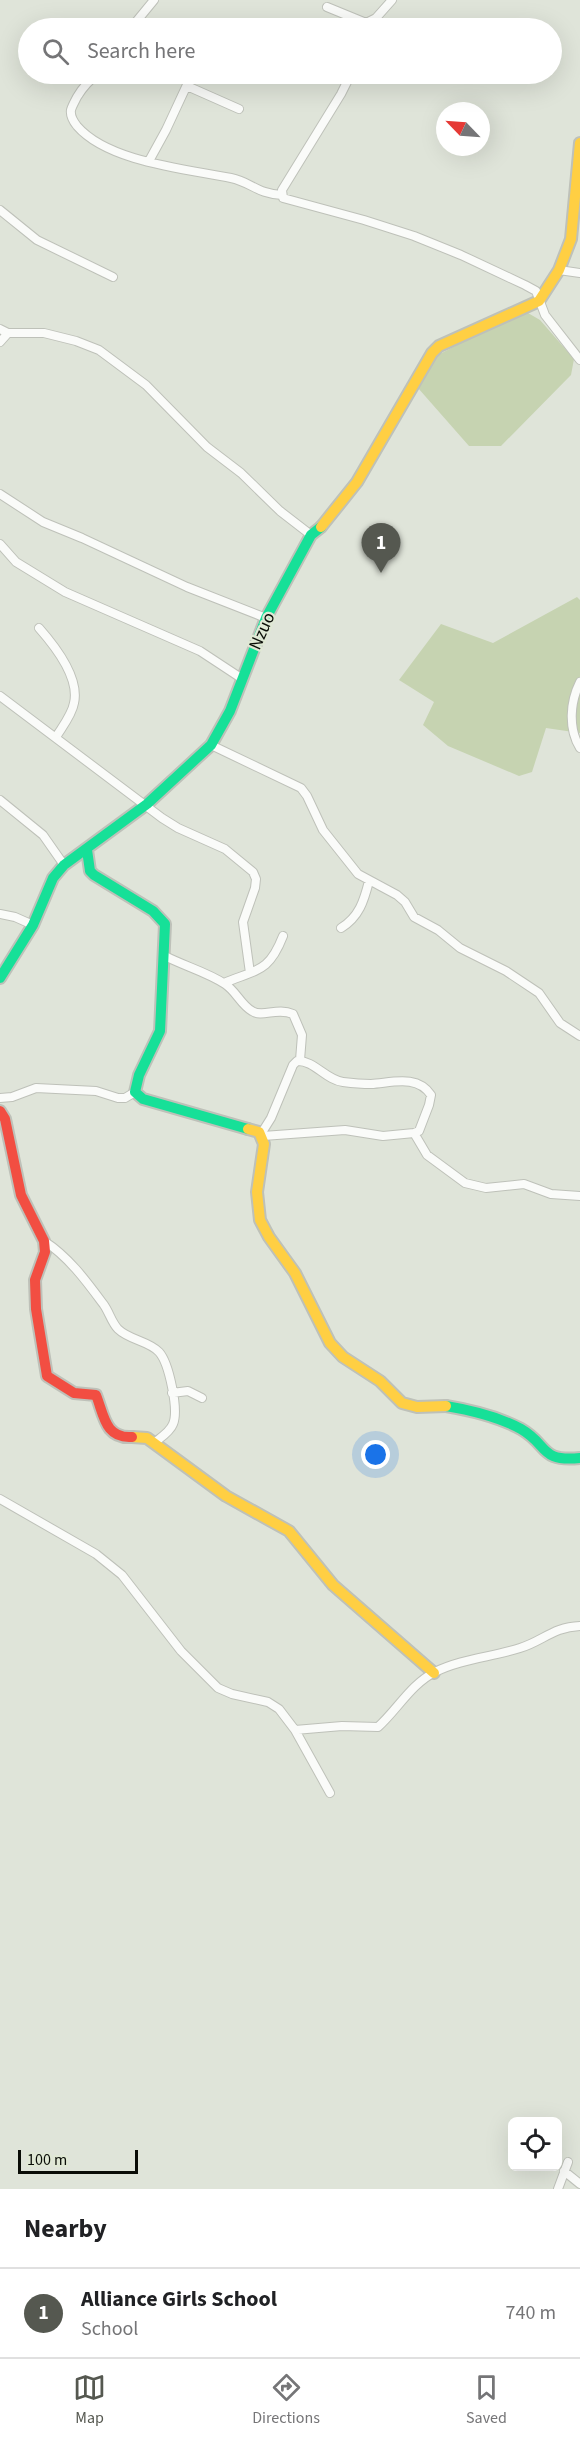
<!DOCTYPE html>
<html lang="en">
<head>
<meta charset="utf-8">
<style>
	body { margin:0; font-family:"Source Sans 3",sans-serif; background:#f2f2f2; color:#202124 }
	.controls { position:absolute; right:18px; bottom:18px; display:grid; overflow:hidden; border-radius:9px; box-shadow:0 6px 24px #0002 }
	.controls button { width:54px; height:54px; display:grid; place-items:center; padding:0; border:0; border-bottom:2px solid #e0e0e0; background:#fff; color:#202124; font:30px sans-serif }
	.compass { position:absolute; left:436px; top:102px; width:54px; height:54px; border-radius:50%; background:#fff; box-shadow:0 6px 24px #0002; rotate:295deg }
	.scale { position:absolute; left:18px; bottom:15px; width:120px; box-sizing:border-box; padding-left:6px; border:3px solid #0a0d07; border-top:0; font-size:16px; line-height:21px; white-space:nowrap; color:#0a0d07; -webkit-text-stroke:4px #e0e8d5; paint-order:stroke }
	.you { position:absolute; left:376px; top:1455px; width:21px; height:21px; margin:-15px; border:4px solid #fff; border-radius:50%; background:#1a73e8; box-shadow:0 0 0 9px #1a73e833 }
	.badge { display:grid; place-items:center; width:39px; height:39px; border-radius:50%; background:#555850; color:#fff; font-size:20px; font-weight:700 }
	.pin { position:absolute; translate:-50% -50px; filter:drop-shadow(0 2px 3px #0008) }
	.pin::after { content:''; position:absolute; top:32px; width:21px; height:18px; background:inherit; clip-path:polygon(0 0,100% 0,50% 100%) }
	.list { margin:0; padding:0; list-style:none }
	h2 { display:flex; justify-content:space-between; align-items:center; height:78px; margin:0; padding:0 24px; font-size:26px }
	h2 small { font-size:20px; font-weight:400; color:#757577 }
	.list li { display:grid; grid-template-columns:39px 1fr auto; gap:18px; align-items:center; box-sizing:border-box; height:90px; padding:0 24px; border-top:2px solid #e0e0e0 }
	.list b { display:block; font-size:22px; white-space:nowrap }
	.list p { margin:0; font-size:20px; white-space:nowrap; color:#757577 }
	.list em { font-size:20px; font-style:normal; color:#757577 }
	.icon { flex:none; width:33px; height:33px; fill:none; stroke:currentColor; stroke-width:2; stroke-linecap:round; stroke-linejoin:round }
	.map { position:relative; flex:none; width:580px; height:2189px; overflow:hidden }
	.search { position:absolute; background:#fff; box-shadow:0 6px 24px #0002; left:18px; right:18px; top:18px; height:66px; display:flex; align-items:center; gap:15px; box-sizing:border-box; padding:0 21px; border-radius:33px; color:#757577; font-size:22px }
	.sheet { height:168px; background:#fff }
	nav { display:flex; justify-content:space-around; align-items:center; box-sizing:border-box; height:84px; border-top:2px solid #e0e0e0; background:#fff; font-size:16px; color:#757577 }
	nav a { display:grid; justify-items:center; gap:3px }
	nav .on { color:#555850 }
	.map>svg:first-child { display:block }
	.green { fill:#c6d3b1 }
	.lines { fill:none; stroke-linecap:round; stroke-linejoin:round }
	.street-casing { stroke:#bec1b9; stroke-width:10 }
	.fast-casing { stroke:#bec1b9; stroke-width:14 }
	.slow-casing { stroke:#bec1b9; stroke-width:14 }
	.jam-casing { stroke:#bec1b9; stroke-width:14 }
	.street { stroke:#fafbf9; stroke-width:8 }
	.fast { stroke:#16e098; stroke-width:10 }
	.slow { stroke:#ffcf43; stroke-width:10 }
	.jam { stroke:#f24e42; stroke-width:10 }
	.labels { text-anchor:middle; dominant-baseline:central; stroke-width:4.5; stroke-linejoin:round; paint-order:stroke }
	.street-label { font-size:18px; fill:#0a0d07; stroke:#e0e8d5 }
</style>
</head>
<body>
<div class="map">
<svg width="580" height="2189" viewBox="0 0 580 2189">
	<rect width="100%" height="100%" fill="#dfe4d9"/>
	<!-- green -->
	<path class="green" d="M 528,313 L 540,320 L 574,359 L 571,375 L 501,446 L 469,446 L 418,388 L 438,355 L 508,318 Z
		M 577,597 L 580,600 L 580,733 L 546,728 L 532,772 L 519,776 L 448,746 L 423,725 L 434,702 L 399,680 L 441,624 L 493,643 Z"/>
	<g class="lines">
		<defs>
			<path id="street" d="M 327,7 L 366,23 L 368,28
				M 366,23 L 376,18 L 392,0
				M 131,28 L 154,0
				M 98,74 C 89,80 83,87 77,97 C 75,101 72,106 71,110 C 70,116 73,121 77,126 C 108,162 186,169 231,178 C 251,182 257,194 282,195
				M 351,74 L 341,94 L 282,190 L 283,198 L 364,220 L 414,236 L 461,255 L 525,285 L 536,291 L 545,315 L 580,360
				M 187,86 L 239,109
				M 149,161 L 166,130 L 192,74
				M 0,210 L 37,240 L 113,277
				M 559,270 L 580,273
				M 0,329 L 8,333 L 44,333 L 76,341 L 99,350 L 146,385 L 207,447 L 241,473 L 280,511 L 311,535
				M 0,342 L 8,333
				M 0,494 L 43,522 L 82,538 L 187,587 L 266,618
				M 0,544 L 16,562 L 65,592 L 200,651 L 241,678
				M 39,628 C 54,645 80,677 74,703 C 72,715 62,727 56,737
				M 580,682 C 570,702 568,728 580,748
				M 0,696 L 162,818 L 178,828 L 225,849 L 253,872 L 256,879 L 255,888 L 243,922 L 250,973
				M 211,745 L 301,788 L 307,796 L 323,830 L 358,874 L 397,895 L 405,902 L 414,917 L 438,930 L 460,948 L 506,971 L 539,993 L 560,1023 L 580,1036
				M 0,800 L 43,835 L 64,865
				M 0,914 L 15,917 L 33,925
				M 341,928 C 359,917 364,901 369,881
				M 165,956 C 184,966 207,972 225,984 C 236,991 241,1005 252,1011 C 262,1018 277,1007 293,1014 L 302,1035 L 300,1060
				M 224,983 C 258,969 269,972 283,936
				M 0,1098 L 12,1097 L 36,1088 L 96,1091 L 118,1098 L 125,1098 L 135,1092
				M 414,1133 L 427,1155 L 465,1183 L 486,1188 L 524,1184 L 551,1194 L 580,1196
				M 261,1134 L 271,1118 L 293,1065 L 297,1061 C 314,1060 326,1080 343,1082 C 351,1083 362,1084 371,1084 C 391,1083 417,1074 431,1095 L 429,1105 L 419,1131 L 414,1133 L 383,1136 L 345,1130 L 263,1136
				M 44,1241 C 69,1257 87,1282 104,1305 C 109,1312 112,1323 118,1329 C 129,1340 149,1341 159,1352 C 169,1363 179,1410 173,1424 C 170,1432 160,1438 154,1443
				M 172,1393 L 188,1391 L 202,1398
				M 0,1499 L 96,1554 L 122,1575 L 181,1651 L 218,1688 L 232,1694 L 268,1702 L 279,1709 L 295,1730 L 330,1793
				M 295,1730 L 342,1726 L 378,1727 C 397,1710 411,1684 435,1672 C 461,1659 492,1657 520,1648 C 543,1641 553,1627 580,1626
				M 564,2171 L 580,2184
				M 558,2189 L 568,2162"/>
			<path id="fast" d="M 87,850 L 90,871 L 94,875 L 153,911 L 165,924 L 160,1031 L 139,1075 L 135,1092 L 143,1099 L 248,1129
				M 0,978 L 33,925 L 53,878 L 64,865 L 147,804 L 211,745 L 230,711 L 266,618 L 311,535 L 321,527
				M 446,1406 C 470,1410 499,1417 521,1429 C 549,1445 539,1462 580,1458"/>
			<path id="slow" d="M 321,527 L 357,482 L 432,353 L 439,346 L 539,301 L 559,270 L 571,239 L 580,143
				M 248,1129 L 259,1132 L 264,1144 L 257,1192 L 260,1220 L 269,1237 L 295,1273 L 330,1343 L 343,1357 L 380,1381 L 402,1403 L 417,1407 L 446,1406
				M 132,1437 L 147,1438 L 226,1496 L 289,1531 L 333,1585 L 434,1673"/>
			<path id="jam" d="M 0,1111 L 5,1119 L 21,1195 L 44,1241 L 45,1252 L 35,1280 L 36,1309 L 47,1376 L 74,1393 L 96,1395 C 104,1415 105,1439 132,1437"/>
		</defs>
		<!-- street casing -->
		<use href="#street" class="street-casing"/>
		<!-- fast casing -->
		<use href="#fast" class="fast-casing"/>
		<!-- slow casing -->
		<use href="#slow" class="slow-casing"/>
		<!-- jam casing -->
		<use href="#jam" class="jam-casing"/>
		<!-- street -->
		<use href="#street" class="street"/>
		<!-- fast -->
		<use href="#fast" class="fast"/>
		<!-- slow -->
		<use href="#slow" class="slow"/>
		<!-- jam -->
		<use href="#jam" class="jam"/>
	</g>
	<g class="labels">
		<!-- street labels -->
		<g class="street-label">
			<text transform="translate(262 631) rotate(-66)">Nzuo</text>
		</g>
	</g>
</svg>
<div class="controls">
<button><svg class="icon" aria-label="locate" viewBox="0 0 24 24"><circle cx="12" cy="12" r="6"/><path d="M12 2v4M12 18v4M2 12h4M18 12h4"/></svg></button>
</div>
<svg class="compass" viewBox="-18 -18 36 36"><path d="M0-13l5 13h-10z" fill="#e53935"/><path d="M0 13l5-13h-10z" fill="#757577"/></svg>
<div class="scale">100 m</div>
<div class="you"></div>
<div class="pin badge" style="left:381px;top:573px">1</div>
<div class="search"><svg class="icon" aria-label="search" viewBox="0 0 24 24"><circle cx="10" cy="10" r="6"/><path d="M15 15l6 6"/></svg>Search here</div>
</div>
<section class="sheet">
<h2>Nearby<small></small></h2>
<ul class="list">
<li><span class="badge">1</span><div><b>Alliance Girls School</b><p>School</p></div><em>740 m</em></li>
</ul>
</section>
<nav>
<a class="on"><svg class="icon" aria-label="map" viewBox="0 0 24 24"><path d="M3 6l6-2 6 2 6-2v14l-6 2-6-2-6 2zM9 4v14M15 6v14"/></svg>Map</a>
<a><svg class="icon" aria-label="directions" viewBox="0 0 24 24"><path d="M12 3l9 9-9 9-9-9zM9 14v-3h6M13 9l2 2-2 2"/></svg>Directions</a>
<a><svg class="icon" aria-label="saved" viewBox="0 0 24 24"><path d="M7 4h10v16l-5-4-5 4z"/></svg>Saved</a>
</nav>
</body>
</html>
